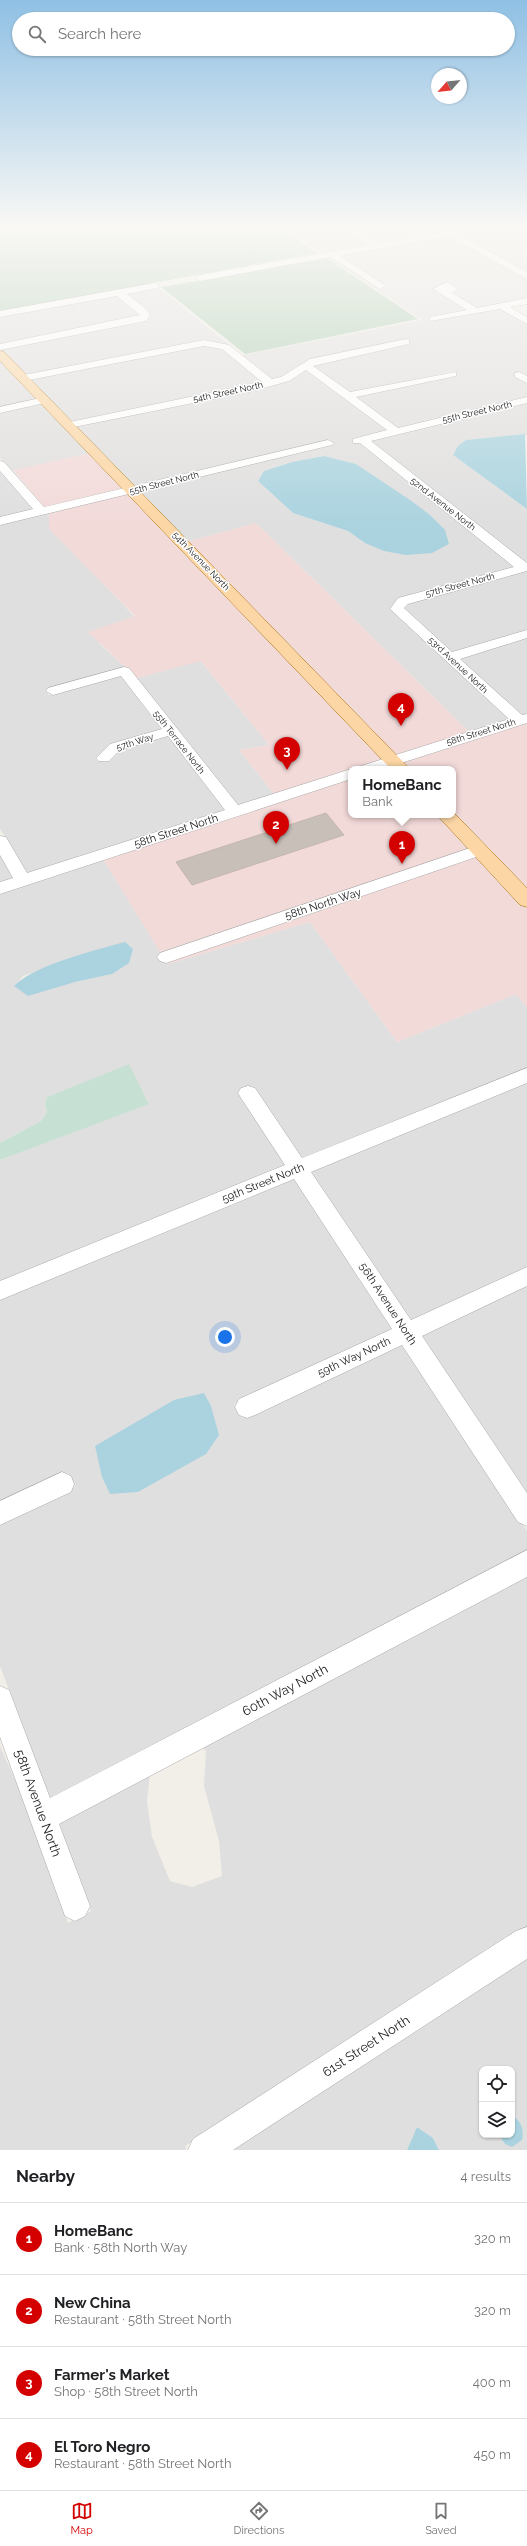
<!DOCTYPE html>
<html lang="en">
<head>
<meta charset="utf-8">
<style>
	body { margin:0; font-family:Raleway,sans-serif; background:#f2f2f2; color:#202124 }
	.controls { position:absolute; right:12px; bottom:12px; display:grid; overflow:hidden; border-radius:8px; box-shadow:0 1px 3px #0004 }
	.controls button { width:36px; height:36px; display:grid; place-items:center; padding:0; border:0; border-bottom:1px solid #e0e0e0; background:#fff; color:#202124; font:20px sans-serif }
	.compass { position:absolute; left:431px; top:68px; width:36px; height:36px; border-radius:50%; background:#fff; box-shadow:0 1px 3px #0004; rotate:243deg }
	.you { position:absolute; left:225px; top:1337px; width:14px; height:14px; margin:-10px; border:3px solid #fff; border-radius:50%; background:#1a73e8; box-shadow:0 0 0 6px #1a73e833 }
	.badge { display:grid; place-items:center; width:26px; height:26px; border-radius:50%; background:#d40000; color:#fff; font-size:13px; font-weight:700 }
	.pin { position:absolute; translate:-50% -33px; filter:drop-shadow(0 1px 2px #0008) }
	.pin::after { content:''; position:absolute; top:21px; width:14px; height:12px; background:inherit; clip-path:polygon(0 0,100% 0,50% 100%) }
	.popup { position:absolute; left:348px; top:766px; width:108px; height:52px; box-sizing:border-box; display:grid; place-content:center; border-radius:8px; background:#fff; filter:drop-shadow(0 1px 3px #0005); font-size:13px; white-space:nowrap; color:#757577 }
	.popup b { font-size:15px; color:#202124 }
	.popup::after { content:''; position:absolute; left:50%; top:100%; margin-left:-8px; border:8px solid transparent; border-top-color:#fff }
	.list { margin:0; padding:0; list-style:none }
	h2 { display:flex; justify-content:space-between; align-items:center; height:52px; margin:0; padding:0 16px; font-size:17px }
	h2 small { font-size:13px; font-weight:400; color:#757577 }
	.list li { display:grid; grid-template-columns:26px 1fr auto; gap:12px; align-items:center; box-sizing:border-box; height:72px; padding:0 16px; border-top:1px solid #e0e0e0 }
	.list b { display:block; font-size:15px; white-space:nowrap }
	.list p { margin:0; font-size:13px; white-space:nowrap; color:#757577 }
	.list em { font-size:13px; font-style:normal; color:#757577 }
	.icon { flex:none; width:22px; height:22px; fill:none; stroke:currentColor; stroke-width:2; stroke-linecap:round; stroke-linejoin:round }
	.map { position:relative; flex:none; width:527px; height:2150px; overflow:hidden }
	.search { position:absolute; background:#fff; box-shadow:0 1px 3px #0004; left:12px; right:12px; top:12px; height:44px; display:flex; align-items:center; gap:10px; box-sizing:border-box; padding:0 14px; border-radius:22px; color:#757577; font-size:15px }
	.sheet { height:340px; background:#fff }
	nav { display:flex; justify-content:space-around; align-items:center; box-sizing:border-box; height:56px; border-top:1px solid #e0e0e0; background:#fff; font-size:11px; color:#757577 }
	nav a { display:grid; justify-items:center; gap:2px }
	nav .on { color:#d40000 }
	.map>svg:first-child { display:block }
	.residential { fill:#e0dfdf; fill-rule:evenodd }
	.commercial { fill:#f2dad9 }
	.wetland { fill:#c6e0d4 }
	.cemetery { fill:#aacbaf }
	.water { fill:#aad3df }
	.building { fill:#c7bfb8; stroke:#c4b6ab }
	.lines { fill:none; stroke-linecap:round; stroke-linejoin:round }
	.minor-casing { stroke:#a9a9a9; stroke-width:1 }
	.major-casing { stroke:#a06b00; stroke-width:1 }
	.minor { fill:#fff; fill-rule:evenodd }
	.major { fill:#fcd6a4; fill-rule:evenodd }
	.labels { text-anchor:middle; dominant-baseline:central; stroke-width:3; stroke-linejoin:round; paint-order:stroke }
	.far-street-label { font-size:9px; fill:#222; stroke:#fff }
	.street-label { font-size:11px; fill:#222; stroke:#fff }
	.near-street-label { font-size:13px; fill:#222; stroke:#fff }
</style>
</head>
<body>
<div class="map">
<svg width="527" height="2150" viewBox="0 0 527 2150">
	<rect width="100%" height="100%" fill="#f2efe9"/>
	<!-- residential -->
	<path class="residential" d="M 280,226 L 340,226 L 373,246 L 324,255 Z
		M 348,226 L 432,226 L 446,233 L 379,245 Z
		M 501,226 L 527,226 L 527,273 L 455,234 Z
		M 449,235 L 527,278 L 527,300 L 478,309 L 452,292 L 456,288 L 446,284 L 439,285 L 435,289 L 471,310 L 428,319 L 432,321 L 501,308 L 527,323 L 527,376 L 521,372 L 514,374 L 527,383 L 527,398 L 397,430 L 353,397 L 457,374 L 453,371 L 350,394 L 311,365 L 411,343 L 408,340 L 301,364 L 282,378 L 271,380 L 226,345 L 215,342 L 26,376 L 0,349 L 145,320 L 125,293 L 158,287 L 242,355 L 422,320 L 327,257 Z
		M 118,294 L 141,315 L 0,345 L 0,315 Z
		M 204,345 L 221,348 L 264,382 L 71,422 L 29,379 Z
		M 0,358 L 40,400 L 0,408 Z
		M 306,369 L 390,432 L 352,440 L 354,443 L 360,443 L 517,567 L 390,608 L 511,719 L 469,732 L 256,523 L 187,542 L 139,491 L 333,443 L 330,440 L 135,488 L 74,425 L 255,389 ZM 324,456 L 356,464 L 429,514 L 365,543 L 348,531 L 293,513 L 258,481 L 264,471 L 292,462 Z
		M 527,402 L 527,435 L 466,440 L 453,455 L 527,509 L 527,564 L 369,441 Z
		M 43,403 L 91,453 L 13,471 L 44,508 L 0,458 L 0,411 Z
		M 0,470 L 34,511 L 0,519 Z
		M 49,512 L 51,529 L 135,617 L 98,642 L 126,668 L 45,690 L 49,695 L 120,675 L 162,730 L 109,746 L 96,760 L 106,762 L 119,749 L 167,735 L 226,811 L 28,874 L 0,829 L 0,523 Z
		M 527,570 L 527,631 L 452,653 L 403,609 L 407,602 Z
		M 527,637 L 527,714 L 521,716 L 457,658 Z
		M 200,660 L 269,745 L 239,750 L 274,794 L 238,807 L 131,672 L 137,678 Z
		M 0,854 L 15,879 L 0,883 Z
		M 103,859 L 168,964 L 310,922 L 397,1042 L 516,994 L 527,1007 L 527,1068 L 302,1160 L 252,1086 L 238,1091 L 287,1166 L 0,1284 L 0,1160 L 149,1103 L 128,1065 L 47,1097 L 45,1103 L 47,1112 L 41,1121 L 0,1143 L 0,892 ZM 104,948 L 112,974 L 75,982 L 15,986 L 23,976 Z
		M 527,1081 L 527,1268 L 411,1323 L 309,1171 Z
		M 294,1177 L 395,1330 L 234,1404 L 242,1418 L 403,1343 L 527,1531 L 527,1552 L 51,1801 L 0,1666 L 0,1523 L 75,1487 L 68,1473 L 0,1504 L 0,1298 Z
		M 527,1284 L 527,1497 L 419,1335 Z
		M 527,1574 L 527,1927 L 185,2146 L 186,2150 L 0,2150 L 0,1746 L 27,1807 L 68,1923 L 91,1911 L 58,1821 L 150,1773 L 147,1802 L 152,1837 L 170,1881 L 192,1887 L 222,1876 L 219,1841 L 204,1786 L 206,1751 L 201,1746 Z
		M 527,1958 L 527,2150 L 439,2150 L 433,2138 L 417,2127 L 407,2150 L 231,2150 ZM 482,2069 L 512,2069 L 512,2135 L 482,2135 Z"/>
	<!-- commercial -->
	<path class="commercial" d="M 91,453 L 126,490 L 45,508 L 13,470 Z
		M 130,493 L 385,759 L 274,794 L 239,750 L 269,745 L 201,661 L 137,678 L 88,632 L 135,616 L 49,529 L 49,512 Z
		M 256,523 L 469,732 L 395,756 L 187,542 Z
		M 527,722 L 527,891 L 453,815 L 453,769 L 408,769 L 401,761 Z
		M 351,778 L 351,815 L 438,815 L 471,849 L 160,952 L 103,859 Z
		M 477,855 L 527,908 L 527,1007 L 516,994 L 397,1042 L 310,922 L 168,964 L 165,960 Z"/>
	<!-- wetland -->
	<path class="wetland" d="M 129,1064 L 149,1104 L 0,1160 L 0,1143 L 41,1121 L 47,1112 L 45,1103 L 47,1097 Z"/>
	<!-- cemetery -->
	<path class="cemetery" d="M 0,226 L 276,226 L 317,253 L 0,311 Z
		M 327,258 L 418,319 L 245,354 L 161,287 Z"/>
	<!-- water -->
	<path class="water" d="M 525,434 L 527,509 L 453,455 L 458,446 L 466,440 Z
		M 324,456 L 356,464 L 410,500 L 429,514 L 445,530 L 449,544 L 432,553 L 406,555 L 384,551 L 365,543 L 348,531 L 293,513 L 258,481 L 264,471 L 292,462 Z
		M 125,942 L 133,949 L 129,963 L 112,974 L 75,982 L 28,996 L 14,986 C 34,965 96,950 125,942 Z
		M 204,1393 L 211,1406 L 219,1435 L 206,1454 L 138,1492 L 110,1494 L 102,1477 L 95,1446 L 174,1400 Z
		M 512,2116 C 522,2121 524,2130 522,2140 L 512,2147 L 505,2144 L 499,2135 L 512,2135 Z
		M 417,2127 L 433,2138 L 439,2150 L 407,2150 Z"/>
	<!-- building -->
	<path class="building" d="M 326,813 L 344,835 L 192,885 L 176,862 Z"/>
	<g class="lines">
		<defs>
			<path id="minor" d="M 340,226 L 350,226 L 380,243 L 443,232 L 443,229 C 447,228 448,230 452,231 C 460,232 485,226 497,226 L 493,229 L 459,235 L 527,272 L 527,279 L 449,236 L 340,256 L 383,284 L 385,286 L 380,289 L 331,257 L 200,281 L 195,278 L 200,275 L 370,245 Z
				M 447,282 L 457,288 L 452,293 L 477,308 L 527,298 L 527,304 L 510,307 L 527,317 L 527,324 L 500,309 L 430,321 L 430,317 L 467,310 L 433,289 Z
				M 155,283 L 160,286 L 158,288 L 127,294 L 147,310 L 150,315 L 146,321 L 0,350 L 0,344 L 140,315 L 117,296 L 0,317 L 0,311 Z
				M 406,339 L 409,340 L 409,344 L 313,366 L 350,392 L 456,372 L 456,376 L 356,397 L 398,428 L 527,397 L 527,403 L 371,441 L 527,563 L 527,571 L 408,604 L 404,608 L 452,652 L 527,630 L 527,638 L 460,659 L 522,715 L 527,714 L 527,723 L 382,769 L 358,769 L 361,766 L 509,719 L 390,609 L 398,598 L 514,567 L 360,443 L 353,443 L 353,439 L 387,430 L 306,370 L 289,381 L 253,391 L 69,428 L 64,425 L 65,423 L 262,382 L 222,349 L 204,346 L 24,381 L 19,378 L 24,375 L 204,340 L 229,345 L 272,379 L 281,377 L 310,359 Z
				M 519,372 L 527,376 L 527,383 L 515,377 L 515,373 Z
				M 45,397 L 49,398 L 49,402 L 0,413 L 0,407 Z
				M 328,440 L 334,443 L 332,445 L 0,525 L 0,517 L 33,509 L 0,471 L 0,461 L 4,462 L 44,507 Z
				M 124,667 L 129,668 L 238,805 L 351,769 L 351,779 L 0,894 L 0,882 L 13,878 L 0,855 L 0,836 L 6,837 L 27,873 L 225,810 L 168,736 L 120,750 L 109,761 L 99,761 L 96,758 L 110,744 L 162,729 L 121,676 L 53,695 L 46,691 L 48,688 Z
				M 479,845 L 485,846 L 487,850 L 485,854 L 172,961 L 166,963 L 160,961 L 157,957 L 160,953 Z
				M 527,1068 L 527,1083 L 311,1172 L 411,1320 L 527,1267 L 527,1286 L 422,1336 L 527,1493 L 527,1526 L 518,1522 L 402,1345 L 255,1415 L 247,1418 L 239,1415 L 235,1407 L 239,1399 L 392,1329 L 294,1179 L 0,1300 L 0,1281 L 285,1165 L 241,1098 L 238,1093 L 241,1088 L 248,1086 L 255,1088 L 302,1158 Z
				M 62,1472 L 71,1476 L 74,1484 L 71,1492 L 0,1525 L 0,1501 Z
				M 527,1550 L 527,1577 L 59,1824 L 90,1906 L 85,1916 L 75,1921 L 65,1916 L 0,1737 L 0,1686 L 9,1690 L 50,1798 Z
				M 527,1927 L 527,1959 L 233,2150 L 188,2150 L 193,2139 L 516,1931 Z"/>
			<path id="major" d="M 0,351 L 4,352 L 410,769 L 391,769 L 0,361 Z
				M 453,812 L 527,888 L 527,907 L 520,905 L 437,815 L 453,815 Z"/>
		</defs>
		<!-- minor casing -->
		<use href="#minor" class="minor-casing"/>
		<!-- major casing -->
		<use href="#major" class="major-casing"/>
		<!-- minor -->
		<use href="#minor" class="minor"/>
		<!-- major -->
		<use href="#major" class="major"/>
	</g>
	<!-- sky -->
	<linearGradient id="sky" x2="0" y2="1"><stop stop-color="#8fc0e4"/><stop offset="0.43" stop-color="#f9f8f5"/><stop offset="1" stop-color="#f9f8f5" stop-opacity="0"/></linearGradient>
	<rect width="527" height="527" fill="url(#sky)"/>
	<g class="labels">
		<!-- far-street labels -->
		<g class="far-street-label">
			<text transform="translate(228 392) rotate(-12)">54th Street North</text>
			<text transform="translate(477 412) rotate(-13)">55th Street North</text>
			<text transform="translate(164 483) rotate(-14)">55th Street North</text>
			<text transform="translate(443 504) rotate(38)">52nd Avenue North</text>
			<text transform="translate(201 561) rotate(46)">54th Avenue North</text>
			<text transform="translate(460 585) rotate(-15)">57th Street North</text>
			<text transform="translate(458 665) rotate(43)">53rd Avenue North</text>
			<text transform="translate(481 732) rotate(-17)">58th Street North</text>
			<text transform="translate(135 742) rotate(-18)">57th Way</text>
			<text transform="translate(179 742) rotate(52)">55th Terrace North</text>
		</g>
		<!-- street labels -->
		<g class="street-label">
			<text transform="translate(176 831) rotate(-18)">58th Street North</text>
			<text transform="translate(323 904) rotate(-18)">58th North Way</text>
			<text transform="translate(263 1183) rotate(-22)">59th Street North</text>
			<text transform="translate(388 1304) rotate(57)">56th Avenue North</text>
			<text transform="translate(354 1357) rotate(-25)">59th Way North</text>
		</g>
		<!-- near-street labels -->
		<g class="near-street-label">
			<text transform="translate(285 1690) rotate(-28)">60th Way North</text>
			<text transform="translate(38 1803) rotate(70)">58th Avenue North</text>
			<text transform="translate(366 2046) rotate(-33)">61st Street North</text>
		</g>
	</g>
</svg>
<div class="controls">
<button><svg class="icon" aria-label="locate" viewBox="0 0 24 24"><circle cx="12" cy="12" r="6"/><path d="M12 2v4M12 18v4M2 12h4M18 12h4"/></svg></button>
<button><svg class="icon" aria-label="layers" viewBox="0 0 24 24"><path d="M12 4l9 5-9 5-9-5zM3 14l9 5 9-5"/></svg></button>
</div>
<svg class="compass" viewBox="-18 -18 36 36"><path d="M0-13l5 13h-10z" fill="#e53935"/><path d="M0 13l5-13h-10z" fill="#757577"/></svg>
<div class="you"></div>
<div class="pin badge" style="left:402px;top:864px">1</div>
<div class="popup"><b>HomeBanc</b>Bank</div>
<div class="pin badge" style="left:276px;top:844px">2</div>
<div class="pin badge" style="left:287px;top:770px">3</div>
<div class="pin badge" style="left:401px;top:726px">4</div>
<div class="search"><svg class="icon" aria-label="search" viewBox="0 0 24 24"><circle cx="10" cy="10" r="6"/><path d="M15 15l6 6"/></svg>Search here</div>
</div>
<section class="sheet">
<h2>Nearby<small>4 results</small></h2>
<ul class="list">
<li><span class="badge">1</span><div><b>HomeBanc</b><p>Bank · 58th North Way</p></div><em>320 m</em></li>
<li><span class="badge">2</span><div><b>New China</b><p>Restaurant · 58th Street North</p></div><em>320 m</em></li>
<li><span class="badge">3</span><div><b>Farmer's Market</b><p>Shop · 58th Street North</p></div><em>400 m</em></li>
<li><span class="badge">4</span><div><b>El Toro Negro</b><p>Restaurant · 58th Street North</p></div><em>450 m</em></li>
</ul>
</section>
<nav>
<a class="on"><svg class="icon" aria-label="map" viewBox="0 0 24 24"><path d="M3 6l6-2 6 2 6-2v14l-6 2-6-2-6 2zM9 4v14M15 6v14"/></svg>Map</a>
<a><svg class="icon" aria-label="directions" viewBox="0 0 24 24"><path d="M12 3l9 9-9 9-9-9zM9 14v-3h6M13 9l2 2-2 2"/></svg>Directions</a>
<a><svg class="icon" aria-label="saved" viewBox="0 0 24 24"><path d="M7 4h10v16l-5-4-5 4z"/></svg>Saved</a>
</nav>
</body>
</html>
